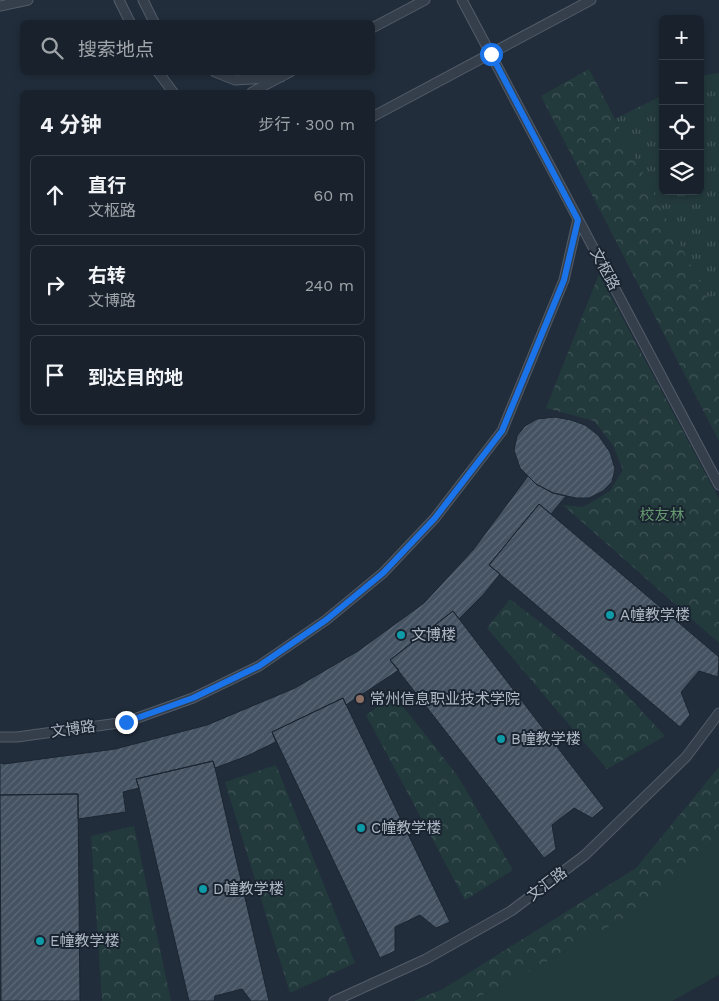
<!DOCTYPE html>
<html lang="zh">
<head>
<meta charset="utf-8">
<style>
	body { margin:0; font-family:"Work Sans","Noto Sans SC",sans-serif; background:#222a34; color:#f1f3f6 }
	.controls { position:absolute; right:15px; top:15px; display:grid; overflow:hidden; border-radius:8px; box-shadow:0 2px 8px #0003 }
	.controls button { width:45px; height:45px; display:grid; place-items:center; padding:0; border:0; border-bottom:1px solid #373f48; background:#19222c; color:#f1f3f6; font:25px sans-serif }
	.stop { position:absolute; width:15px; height:15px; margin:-11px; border:4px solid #1a73e8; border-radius:50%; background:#fff }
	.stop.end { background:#1a73e8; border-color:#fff; box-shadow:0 1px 5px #0008 }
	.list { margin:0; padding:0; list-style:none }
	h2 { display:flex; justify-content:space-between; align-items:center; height:65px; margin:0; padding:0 20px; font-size:21px }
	h2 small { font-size:16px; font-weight:400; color:#9fa4a9 }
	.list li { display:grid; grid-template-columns:32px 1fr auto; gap:15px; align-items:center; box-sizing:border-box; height:80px; margin:0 10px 10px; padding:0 10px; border:1px solid #373f48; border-radius:8px }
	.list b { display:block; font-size:19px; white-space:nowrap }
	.list p { margin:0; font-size:16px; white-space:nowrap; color:#9fa4a9 }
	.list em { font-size:16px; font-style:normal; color:#9fa4a9 }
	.icon { flex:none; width:28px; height:28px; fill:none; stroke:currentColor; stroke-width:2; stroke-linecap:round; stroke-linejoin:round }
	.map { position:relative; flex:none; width:719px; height:1001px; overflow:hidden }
	.search { position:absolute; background:#19222c; box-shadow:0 2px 8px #0003; left:20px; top:20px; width:355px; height:55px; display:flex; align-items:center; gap:12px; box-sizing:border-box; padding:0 18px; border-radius:8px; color:#9fa4a9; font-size:19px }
	.panel { position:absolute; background:#19222c; box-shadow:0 2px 8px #0003; left:20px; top:90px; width:355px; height:335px; border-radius:8px }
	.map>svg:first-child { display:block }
	.grass { fill:#233a3c }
	.forest { fill:url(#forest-crowns) }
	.park { fill:url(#park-tufts) }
	.building { fill:url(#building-hatch); stroke:#1c2632 }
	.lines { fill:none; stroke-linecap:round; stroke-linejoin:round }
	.lane-casing { stroke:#535c69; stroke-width:11 }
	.lane { stroke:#353f4b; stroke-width:9 }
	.route { stroke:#1a73e8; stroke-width:6 }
	.culture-dot { fill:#0f9aa8; stroke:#1a2430; stroke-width:2 }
	.education-dot { fill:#8d6e63; stroke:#1a2430; stroke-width:2 }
	.labels { text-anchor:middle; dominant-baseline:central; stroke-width:4; stroke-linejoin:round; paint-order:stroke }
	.street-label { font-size:15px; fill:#b0b9c7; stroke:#1a2430 }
	.park-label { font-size:15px; fill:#669970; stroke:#1a2430 }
	.poi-label { font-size:15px; fill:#b0b9c7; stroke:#1a2430; text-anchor:start }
</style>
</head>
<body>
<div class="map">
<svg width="719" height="1001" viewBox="0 0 719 1001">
	<defs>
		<pattern id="forest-crowns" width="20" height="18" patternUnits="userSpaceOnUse" patternTransform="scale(1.25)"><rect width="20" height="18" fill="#233a3c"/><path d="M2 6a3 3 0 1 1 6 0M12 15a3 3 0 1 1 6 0" fill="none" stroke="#405457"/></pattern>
		<pattern id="park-tufts" width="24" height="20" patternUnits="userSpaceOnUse" patternTransform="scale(1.25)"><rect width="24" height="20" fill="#233a3c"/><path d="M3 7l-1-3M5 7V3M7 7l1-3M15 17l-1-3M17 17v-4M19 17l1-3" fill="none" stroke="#405457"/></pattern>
		<pattern id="building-hatch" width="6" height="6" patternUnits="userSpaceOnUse" patternTransform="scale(1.25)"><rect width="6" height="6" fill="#445262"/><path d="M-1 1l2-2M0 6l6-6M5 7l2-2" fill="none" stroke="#5c6977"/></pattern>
	</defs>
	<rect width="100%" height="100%" fill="#212d3b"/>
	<!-- grass -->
	<path class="grass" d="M 719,836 L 719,975 L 672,1001 L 469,1001 L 512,981 L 653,902 Z"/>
	<!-- forest -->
	<path class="forest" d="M 589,69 L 719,319 L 719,441 L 541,96 Z
		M 599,274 L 719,499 L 719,643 L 563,505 L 583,507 L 610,491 L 623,470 L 613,445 L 594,421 L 546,408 Z
		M 510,599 L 608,675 L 665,736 L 607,769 L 487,628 Z
		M 394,695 L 457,775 L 513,870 L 465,900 L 366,715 Z
		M 276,765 L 355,963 L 290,993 L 225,782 Z
		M 719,767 L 719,836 L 653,902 L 512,981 L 469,1001 L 414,1001 L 443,989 L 636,868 Z
		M 134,826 L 171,1001 L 102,1001 L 91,836 Z"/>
	<!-- park -->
	<path class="park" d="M 719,73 L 719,319 L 615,119 L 663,95 L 663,191 L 700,191 L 700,76 Z"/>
	<!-- building -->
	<path class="building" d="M 555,417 L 571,420 L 585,425 L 598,435 L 610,452 L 615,469 L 612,482 L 603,491 L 589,498 L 576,498 L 553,493 L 536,484 L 520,468 L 514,450 L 517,436 L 525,426 L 537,419 Z
		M 528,476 L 536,484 L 553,493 L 566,496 L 551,514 L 539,504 L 489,565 L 500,574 L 483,595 L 459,619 L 453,611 L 390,660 L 399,670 L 346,705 L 343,698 L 272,732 L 276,742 L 247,756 L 215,768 L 213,761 L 136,779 L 139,788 L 123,792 L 126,812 L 78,819 L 78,794 L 0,795 L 0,763 L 4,764 L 115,749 L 207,725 L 295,688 L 358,651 L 424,603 L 473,550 Z
		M 539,504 L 719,657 L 718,677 L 699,671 L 681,692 L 690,715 L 680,727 L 489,565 Z
		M 453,611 L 604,808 L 592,818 L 574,808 L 552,825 L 556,849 L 544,858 L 390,660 Z
		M 343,698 L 450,922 L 436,928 L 420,915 L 395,927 L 395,951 L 380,958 L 272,732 Z
		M 213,761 L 215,768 L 269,1001 L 251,1001 L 242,989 L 215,996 L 214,1001 L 189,1001 L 139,788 L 136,779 Z
		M 78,794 L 80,1001 L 1,1001 L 0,795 Z"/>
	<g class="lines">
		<defs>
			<path id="lane" d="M 119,0 L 130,22
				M 143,0 L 154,22
				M 462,0 L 719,485
				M 0,6 L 28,0
				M 372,28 L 425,0
				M 158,72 L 173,92
				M 215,72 L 235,80 L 281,77
				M 252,92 L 290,72
				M 372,117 L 591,0
				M 0,737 L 17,737 L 126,722 L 193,698 L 259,666 L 326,620 L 383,573 L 435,518 L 502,431 L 564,280 L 578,219
				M 334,1001 L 426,959 L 511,911 L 585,855 L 686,757 L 719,713"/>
		</defs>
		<!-- lane casing -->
		<use href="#lane" class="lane-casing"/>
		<!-- lane -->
		<use href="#lane" class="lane"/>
	</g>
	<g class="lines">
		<!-- route -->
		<path class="route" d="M 126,722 L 193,698 L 259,666 L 326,620 L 383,573 L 435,518 L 502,431 L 564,280 L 578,220 L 491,54"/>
	</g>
	<!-- markers -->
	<g class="culture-dot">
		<circle cx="610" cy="615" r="5"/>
		<circle cx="401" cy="635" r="5"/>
		<circle cx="501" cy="739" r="5"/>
		<circle cx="361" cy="828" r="5"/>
		<circle cx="203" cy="889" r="5"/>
		<circle cx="40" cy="941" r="5"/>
	</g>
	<circle class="education-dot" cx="360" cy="699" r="5"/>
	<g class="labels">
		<!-- street labels -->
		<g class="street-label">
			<text transform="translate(605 269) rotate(62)">文枢路</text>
			<text transform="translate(73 729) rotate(-8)">文博路</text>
			<text transform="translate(547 884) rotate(-37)">文汇路</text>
		</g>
		<!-- park labels -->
		<g class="park-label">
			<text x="662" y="515">校友林</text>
		</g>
		<!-- poi labels -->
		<g class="poi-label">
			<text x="620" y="615">A幢教学楼</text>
			<text x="411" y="635">文博楼</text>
			<text x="370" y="699">常州信息职业技术学院</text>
			<text x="511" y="739">B幢教学楼</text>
			<text x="371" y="828">C幢教学楼</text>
			<text x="213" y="889">D幢教学楼</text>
			<text x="50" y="941">E幢教学楼</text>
		</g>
	</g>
</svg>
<div class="controls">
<button>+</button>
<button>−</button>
<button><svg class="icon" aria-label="locate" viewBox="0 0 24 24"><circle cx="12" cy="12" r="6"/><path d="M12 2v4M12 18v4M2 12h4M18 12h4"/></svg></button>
<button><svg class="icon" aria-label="layers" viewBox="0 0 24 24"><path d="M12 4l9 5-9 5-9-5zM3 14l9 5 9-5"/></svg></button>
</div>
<div class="stop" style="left:491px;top:54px"></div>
<div class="stop end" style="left:126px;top:722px"></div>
<div class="search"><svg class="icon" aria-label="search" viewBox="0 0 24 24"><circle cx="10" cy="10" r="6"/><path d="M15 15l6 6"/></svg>搜索地点</div>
<section class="panel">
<h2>4 分钟<small>步行 · 300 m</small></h2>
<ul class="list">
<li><svg class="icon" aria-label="ahead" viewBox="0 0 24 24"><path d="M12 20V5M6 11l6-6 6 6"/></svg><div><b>直行</b><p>文枢路</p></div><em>60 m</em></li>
<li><svg class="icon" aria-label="right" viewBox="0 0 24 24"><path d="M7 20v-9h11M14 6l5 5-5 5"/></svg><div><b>右转</b><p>文博路</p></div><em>240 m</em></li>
<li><svg class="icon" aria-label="arrive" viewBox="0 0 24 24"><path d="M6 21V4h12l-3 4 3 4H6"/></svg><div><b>到达目的地</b></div></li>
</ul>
</section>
</div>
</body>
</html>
